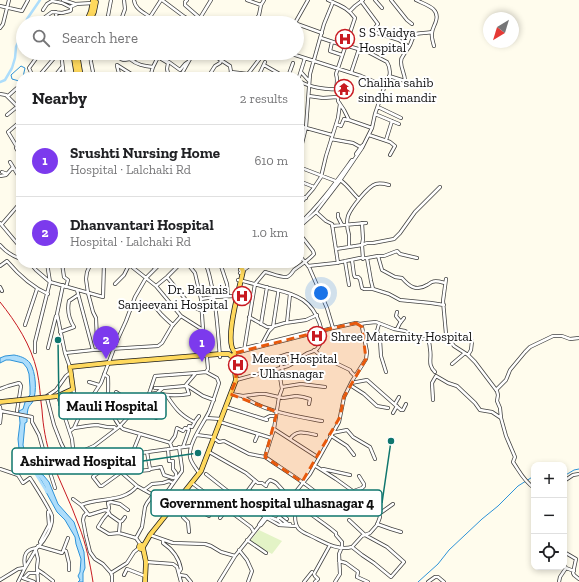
<!DOCTYPE html>
<html lang="en">
<head>
<meta charset="utf-8">
<style>
	body { margin:0; font-family:"Zilla Slab",serif; background:#f6f6f6; color:#202124 }
	.controls { position:absolute; right:12px; bottom:12px; display:grid; overflow:hidden; border-radius:8px; box-shadow:0 2px 6px #0003 }
	.controls button { width:36px; height:36px; display:grid; place-items:center; padding:0; border:0; border-bottom:1px solid #e0e0e0; background:#fff; color:#202124; font:20px sans-serif }
	.compass { position:absolute; left:483px; top:12px; width:36px; height:36px; border-radius:50%; background:#fff; box-shadow:0 2px 6px #0003; rotate:218deg }
	.you { position:absolute; left:321px; top:293px; width:14px; height:14px; margin:-10px; border:3px solid #fff; border-radius:50%; background:#1a73e8; box-shadow:0 0 0 6px #1a73e833 }
	.badge { display:grid; place-items:center; width:26px; height:26px; border-radius:50%; background:#7c3aed; color:#fff; font-size:13px; font-weight:700 }
	.pin { position:absolute; translate:-50% -33px; filter:drop-shadow(0 1px 2px #0008) }
	.pin::after { content:''; position:absolute; top:21px; width:14px; height:12px; background:inherit; clip-path:polygon(0 0,100% 0,50% 100%) }
	.list { margin:0; padding:0; list-style:none }
	h2 { display:flex; justify-content:space-between; align-items:center; height:52px; margin:0; padding:0 16px; font-size:17px }
	h2 small { font-size:13px; font-weight:400; color:#757577 }
	.list li { display:grid; grid-template-columns:26px 1fr auto; gap:12px; align-items:center; box-sizing:border-box; height:72px; padding:0 16px; border-top:1px solid #e0e0e0 }
	.list b { display:block; font-size:15px; white-space:nowrap }
	.list p { margin:0; font-size:13px; white-space:nowrap; color:#757577 }
	.list em { font-size:13px; font-style:normal; color:#757577 }
	.icon { flex:none; width:22px; height:22px; fill:none; stroke:currentColor; stroke-width:2; stroke-linecap:round; stroke-linejoin:round }
	.map { position:relative; flex:none; width:579px; height:582px; overflow:hidden }
	.search { position:absolute; background:#fff; box-shadow:0 2px 6px #0003; left:16px; top:16px; width:288px; height:44px; display:flex; align-items:center; gap:10px; box-sizing:border-box; padding:0 14px; border-radius:22px; color:#757577; font-size:15px }
	.panel { position:absolute; background:#fff; box-shadow:0 2px 6px #0003; left:16px; top:72px; width:288px; height:196px; border-radius:16px }
	.map>svg:first-child { display:block }
	.pitch { fill:#e3f3c6 }
	.water { fill:#adddfb; stroke:#2e93d8 }
	.lines { fill:none; stroke-linecap:round; stroke-linejoin:round }
	.stream { stroke:#2e93d8; stroke-width:1 }
	.river { stroke:#adddfb; stroke-width:2.5 }
	.minor-casing { stroke:#404040; stroke-width:4 }
	.major-casing { stroke:#1e1e1e; stroke-width:5.5 }
	.minor { stroke:#fff; stroke-width:2.5 }
	.major { stroke:#ffd95d; stroke-width:4 }
	.rail { stroke:#c81a21; stroke-width:1 }
	.major-bridge-casing { stroke:#1e1e1e; stroke-width:5.5; stroke-linecap:butt }
	.major-bridge { stroke:#ffd95d; stroke-width:4 }
	.marked { fill:#e8590c; fill-opacity:0.2; stroke:#e8590c; stroke-width:3; stroke-dasharray:8 5; stroke-linejoin:round }
	.labels { text-anchor:middle; dominant-baseline:central; stroke-width:4; stroke-linejoin:round; paint-order:stroke }
	.poi-label { font-size:13px; fill:#0d0d0d; stroke:#fff; text-anchor:start }
	.leader { fill:none; stroke:#0f766e; stroke-width:1.5 }
	.callout-dot { fill:#0f766e; stroke:#fff; stroke-width:1.5 }
	.callout { fill:#fff; stroke:#0f766e; stroke-width:1.5 }
	.callout-label { font-size:14px; text-anchor:middle; font-weight:bold; fill:#0d0d0d }
</style>
</head>
<body>
<div class="map">
<svg width="579" height="582" viewBox="0 0 579 582">
	<rect width="100%" height="100%" fill="#fffced"/>
	<!-- pitch -->
	<path class="pitch" d="M 259,530 L 282,541 L 272,554 L 250,541 Z"/>
	<!-- water -->
	<path class="water" d="M 14,355 C 20,356 26,358 30,363 C 36,372 37,392 33,401 C 32,404 29,405 28,409 C 27,413 27,417 27,422 L 25,423 L 23,445 L 24,449 L 27,456 L 37,470 L 44,476 L 49,482 L 58,504 L 74,522 L 84,552 L 85,568 L 83,573 L 83,582 L 78,582 L 80,580 L 78,576 L 80,572 L 81,559 L 76,544 L 75,537 L 65,520 L 57,512 L 46,492 L 45,487 L 41,480 L 30,467 L 26,464 L 19,449 L 18,439 L 20,423 L 19,411 L 23,409 L 26,399 L 30,395 L 30,387 L 29,374 L 27,368 L 23,363 L 10,360 L 6,360 L 0,363 L 0,358 L 5,356 Z"/>
	<g class="lines">
		<!-- stream -->
		<path class="stream" d="M 21,79 L 19,81 L 12,79 L 11,75 L 21,66 L 25,68 L 23,77
			M 564,476 L 574,470 L 579,469
			M 418,582 L 438,564 L 449,550 L 482,519 L 498,506 L 518,486 L 534,476"/>
		<!-- river -->
		<path class="river" d="M 26,23 L 27,19 L 40,0
			M 0,82 L 5,80 L 12,68 L 15,58 L 16,47 L 23,31
			M 34,471 L 47,492"/>
		<defs>
			<path id="minor" d="M 63,0 L 75,4 L 93,3
				M 134,0 C 135,9 143,12 150,17
				M 162,0 L 186,18 L 200,23
				M 187,0 L 185,2 L 185,5 L 200,18
				M 247,0 L 261,5
				M 328,0 C 340,6 347,7 355,18 L 336,74 C 338,80 337,83 336,89 L 338,92 L 338,101 L 344,110 L 349,120 L 372,128
				M 375,0 L 382,8
				M 391,0 L 407,20 L 412,24
				M 416,0 C 426,5 440,8 436,21 C 435,25 432,29 432,33 C 431,37 433,42 434,46
				M 361,1 L 378,24 L 373,30 L 374,32 L 399,40 L 409,47
				M 0,6 L 22,11 L 28,0
				M 43,10 L 47,4 L 52,1 L 62,3 L 70,7 L 77,4
				M 350,11 L 355,6 L 363,0
				M 56,12 L 57,23
				M 37,23 L 52,12 L 62,13 L 70,11 L 71,10 L 71,7
				M 104,23 L 108,16 L 111,0
				M 120,23 L 125,9 L 124,0
				M 147,23 L 150,17 L 161,0
				M 181,23 L 185,17
				M 200,23 L 200,18 L 211,0
				M 254,23 L 259,15 L 261,5 L 264,0
				M 295,23 L 308,0
				M 297,24 L 322,33
				M 0,28 L 3,24 L 9,0
				M 321,38 L 345,46
				M 332,42 L 330,51 L 342,55
				M 345,45 L 368,52 L 387,62 C 392,70 390,81 384,87
				M 61,53 L 64,77
				M 90,53 L 91,62 L 94,77
				M 123,53 L 121,59 L 124,60 L 130,59
				M 132,53 L 135,59
				M 159,53 L 158,57 L 168,63
				M 210,53 L 230,66 L 231,72
				M 289,53 L 361,76 L 380,84 L 384,88
				M 134,57 L 130,59 C 137,65 144,66 153,67
				M 166,61 L 174,53
				M 264,65 L 285,77
				M 301,72 L 309,81
				M 351,73 L 359,49
				M 389,76 L 405,81 C 405,74 401,69 401,62 C 401,60 401,58 403,56 C 405,52 408,49 410,45 C 412,41 412,37 416,34 C 418,33 428,33 432,32
				M 33,77 L 29,68 L 40,53
				M 38,77 L 55,57 L 64,54 L 74,54
				M 54,77 L 62,67
				M 120,77 L 117,66 L 117,65 L 136,77
				M 150,77 L 153,67 L 158,57
				M 169,77 L 167,69 L 168,63 L 169,62 L 180,70 L 185,64 L 188,62
				M 180,77 L 190,59 L 195,53
				M 208,77 L 215,66 L 220,63 L 225,53
				M 227,77 L 231,72 L 248,74 L 264,53
				M 258,77 L 265,62
				M 291,77 L 289,74 L 293,63
				M 299,77 L 305,58
				M 301,82 C 310,87 326,90 336,89
				M 0,94 L 6,95 L 16,105 L 21,108
				M 8,96 L 17,88 L 21,86
				M 309,96 L 323,98 L 337,97
				M 378,107 L 401,118
				M 375,114 L 399,124
				M 7,115 L 18,106
				M 336,124 L 341,126 L 344,119 L 348,120
				M 299,126 L 332,135
				M 369,135 L 390,142 L 395,146 L 390,155
				M 331,139 L 353,143 L 362,148
				M 386,140 L 392,121
				M 21,143 L 16,148 L 21,156
				M 17,147 L 8,132 L 21,121
				M 356,154 L 361,147 L 363,145
				M 299,156 L 306,127 L 310,74 L 324,24 L 333,2
				M 10,162 L 21,180
				M 299,167 L 338,182
				M 2,172 L 7,174
				M 0,176 L 6,175 L 13,167
				M 340,180 C 348,185 352,193 359,199
				M 299,181 L 314,187
				M 299,195 L 306,198
				M 299,205 L 313,189 L 321,177 L 326,156 L 338,118 L 340,104
				M 316,212 L 326,221 L 332,224 L 338,263
				M 338,214 L 338,217 L 342,225
				M 0,223 L 21,248
				M 362,223 L 363,239 L 362,245 L 363,259
				M 2,224 L 21,202
				M 299,224 C 320,205 336,182 352,160
				M 332,226 L 366,223
				M 299,227 L 316,212 L 339,182 L 362,148 L 372,128 L 375,114 L 384,88
				M 0,245 C 6,252 12,256 21,259
				M 349,247 C 349,243 349,239 349,235 C 347,228 346,223 348,216 C 351,208 368,186 376,184 C 380,183 385,184 389,185
				M 336,249 L 362,245 L 367,243 L 373,243 L 394,239 L 400,233 L 415,212 L 440,187
				M 299,255 L 309,267 L 327,308 L 333,328
				M 378,256 L 382,270 L 395,277 L 402,278 C 409,286 416,292 427,285 C 428,285 431,282 432,282 C 436,280 441,282 445,283
				M 367,258 L 371,281 L 373,289 L 389,294 L 400,300 L 431,303 L 444,305
				M 352,260 L 354,275 L 355,277 L 358,277 L 360,279 L 362,288 L 364,289 L 373,289
				M 345,261 L 349,285
				M 30,263 L 36,270 L 50,282 L 103,297 L 104,263
				M 62,263 L 64,277 L 68,280 L 66,287
				M 91,263 L 87,272 L 86,279 L 88,293 L 93,312 L 96,318 L 97,340 L 99,350
				M 127,263 L 146,278 L 161,263
				M 149,263 L 155,268
				M 187,263 L 195,273 L 201,299 L 203,330 L 207,358 L 208,369 L 206,372
				M 205,263 C 209,270 210,279 212,287 C 217,310 218,334 220,357
				M 220,263 L 227,284 L 228,296
				M 0,266 L 7,261 C 18,274 32,287 48,294
				M 308,266 L 336,263 L 360,258 L 367,258 L 378,256 L 384,256 L 397,251 L 400,254 L 417,258
				M 240,270 L 249,263
				M 240,273 L 253,263
				M 167,277 L 191,306 L 202,311
				M 446,279 L 443,301 L 446,334 L 451,342 L 454,346 L 468,355 L 475,362 L 497,391 L 498,395 L 497,401 L 500,408 L 501,418 L 506,436 L 515,457 L 513,462 C 520,472 523,480 534,488
				M 115,284 L 124,275 L 129,265
				M 63,285 L 57,314 L 65,353 L 70,367
				M 156,286 L 167,277 L 181,263
				M 0,287 L 2,291
				M 77,290 L 93,350
				M 201,299 L 214,297 L 235,296
				M 154,307 C 158,309 159,312 162,315 C 165,318 169,322 173,325
				M 397,312 L 396,316 L 401,322
				M 249,317 L 267,327 L 271,327 L 285,323 L 306,320 L 317,315
				M 287,323 L 290,294
				M 261,324 L 267,287
				M 379,324 L 377,331 L 380,340 L 381,356 L 386,372
				M 25,325 L 37,289
				M 397,329 L 400,323 L 404,318
				M 60,332 L 74,327 C 69,319 67,310 69,301 L 78,295
				M 428,339 C 429,342 430,346 430,349 C 432,359 427,364 435,372
				M 262,344 L 269,331 L 273,327 L 278,294 L 278,290
				M 48,348 L 56,316
				M 314,350 L 321,356 L 350,370 L 351,372 L 355,376
				M 233,351 L 321,329
				M 244,351 L 255,284 L 265,272 C 270,273 282,278 287,277 C 290,276 292,273 294,270 C 300,265 308,261 314,254 L 313,251 L 299,233
				M 35,352 L 35,342 L 50,282 L 47,263
				M 65,353 L 93,350 L 158,346 L 162,343 L 172,326 L 181,316
				M 235,353 L 333,328 L 356,323 L 360,324 L 366,323 L 376,322 L 394,329 L 405,331 L 409,333 L 416,339 L 425,339 L 430,338 L 439,340 L 448,338
				M 468,355 L 471,350 L 472,341
				M 452,364 L 465,353
				M 70,373 L 66,376 L 56,390 L 47,396 L 47,398 L 54,425 L 61,443 L 65,451 L 65,464 L 66,465 L 71,462 L 75,459
				M 104,374 L 108,377 C 109,395 105,403 115,419 C 117,423 119,426 123,429 L 168,442 L 170,443 L 172,448
				M 236,380 L 288,366 C 295,363 299,358 306,354 C 309,352 314,352 317,349 C 329,335 316,309 303,300 C 295,295 286,292 277,290 C 264,287 252,283 238,280
				M 89,382 L 99,385
				M 351,383 L 367,380 L 401,410 L 403,410 L 406,404
				M 186,385 L 203,396 L 214,400
				M 350,385 L 364,394 L 377,406 L 388,408
				M 282,387 L 301,384 L 325,387
				M 155,388 L 163,388
				M 0,389 L 8,386 L 19,383 L 20,384 L 21,386 L 17,411
				M 73,389 C 75,395 77,401 77,406 C 78,410 77,413 79,417
				M 496,390 L 506,380 L 510,370 L 525,352 L 530,347 L 553,336 L 562,336 L 570,339 L 579,338
				M 116,392 L 128,400 L 137,408
				M 157,393 C 168,396 177,396 189,394 L 186,385
				M 149,394 L 155,376 L 196,373
				M 231,394 L 243,396 L 259,394 L 265,394 L 283,398 L 296,396 L 303,397 L 310,399 L 309,404
				M 58,396 L 72,439 L 74,458 C 81,464 103,463 113,463 L 121,472 L 137,486 L 164,501 L 172,507 L 178,509 L 182,513 L 183,517 L 188,522 L 189,532
				M 167,396 C 175,408 180,415 194,422
				M 242,396 C 265,412 295,416 322,421
				M 433,400 L 432,383 L 436,376 L 448,383 L 457,386 L 475,403 L 480,410 L 492,412 L 501,418
				M 140,404 L 149,410 L 151,410 L 156,418
				M 395,404 L 399,397
				M 0,407 L 1,414 L 0,423
				M 226,407 L 267,420
				M 1,411 L 32,417 L 32,422 L 39,435 L 46,460 L 55,488
				M 393,413 L 397,406
				M 206,418 L 221,419
				M 264,419 L 270,416 L 276,416
				M 220,422 L 271,438 L 274,429 L 319,458
				M 74,428 C 82,427 90,425 97,425 C 103,426 108,428 114,427 L 116,429
				M 274,429 L 279,397 L 282,389 L 280,377 L 284,375 L 279,357 L 288,354
				M 70,431 L 74,428 L 79,417 L 101,383 L 116,343 L 126,321 L 135,297 L 146,278 L 156,286 L 181,316 L 203,330
				M 332,433 L 347,430 L 353,437 L 370,447 L 375,459
				M 197,435 L 212,437 L 219,442 L 224,441 L 249,454 L 265,457
				M 330,435 L 347,446 L 354,455
				M 271,438 L 265,457 C 290,474 316,489 336,511
				M 290,439 C 297,429 306,433 316,435
				M 255,441 L 258,434
				M 170,443 L 175,436 L 177,428 L 183,431 L 185,428 L 188,429
				M 183,447 L 189,430 L 188,429 L 189,426 L 192,427 L 196,420 L 199,416
				M 90,448 L 94,457 L 95,462
				M 168,449 L 169,461 L 173,461 L 173,469 L 176,473 L 176,477 L 177,478
				M 147,452 L 150,469 L 161,467 L 164,475 L 173,478 L 176,477
				M 209,452 L 246,473 L 258,483 L 262,483 L 266,486 L 267,483 L 270,480 C 273,481 276,482 278,485 C 281,488 294,503 295,507 C 296,514 293,521 298,528 C 301,532 307,534 311,536 C 324,542 337,551 352,547
				M 132,454 L 140,434
				M 135,454 L 138,471 L 149,470 L 150,469
				M 126,455 L 120,473 L 102,486 L 100,486 L 93,477 L 94,476 L 109,465 L 126,455 L 191,446
				M 125,458 L 129,460 L 130,470 L 135,472 L 138,471
				M 75,460 L 80,458 L 85,450 L 94,446 L 119,427 L 149,394 L 157,393 L 163,388 L 185,386 L 196,373 L 206,372
				M 314,465 L 336,479 L 361,497 L 378,511 L 379,514
				M 0,469 L 18,475 L 23,483 L 30,478 C 35,486 50,509 52,516 C 53,527 45,540 38,547
				M 323,469 L 350,475
				M 199,473 C 196,468 191,463 190,457 C 188,444 203,424 209,412 C 213,402 216,392 219,383 L 217,378 L 206,372
				M 206,474 L 249,508 L 251,506 L 265,517 L 279,525 L 296,526
				M 564,481 L 573,475 L 579,474
				M 192,483 L 251,527 L 254,532
				M 144,490 L 152,484 L 163,483 L 169,481 L 173,483
				M 249,490 L 274,507
				M 354,491 L 362,488 L 364,486 L 364,484 L 359,476
				M 180,498 L 195,508 L 209,516
				M 73,499 L 81,505 L 89,515 L 105,510 L 108,511 L 110,515 L 120,522 L 119,533 L 136,538 L 141,545
				M 162,499 L 182,471 L 182,468 L 179,447
				M 323,499 L 315,508 L 312,515 C 320,521 328,526 336,533 L 336,535 L 342,542 L 342,547 L 339,554 L 340,574 L 335,582
				M 240,501 L 255,481
				M 81,505 C 99,497 124,503 137,486
				M 276,508 L 281,514 L 277,520
				M 108,511 L 109,508 L 108,503 L 111,502 L 120,504 L 128,510
				M 229,511 L 238,499
				M 87,513 L 84,516 L 83,520 L 86,536 L 90,552 L 95,559 L 103,564 L 111,573 L 112,576 L 112,582
				M 108,513 L 103,519 L 98,527 L 99,528 L 109,534 L 119,533
				M 281,514 L 287,519
				M 379,514 L 393,504
				M 268,516 L 279,521 L 282,524 L 290,524
				M 279,517 L 288,524
				M 220,518 L 227,509
				M 349,520 L 365,535 L 387,547 L 404,562 L 391,577 L 374,563 L 362,555 L 352,547
				M 120,522 L 122,521 L 125,517
				M 377,524 L 391,529 L 401,532
				M 259,525 L 266,515 L 277,505
				M 150,535 L 173,543 L 205,544 L 211,546 L 221,552 L 235,556
				M 136,538 L 142,527 L 145,507 L 147,503 L 153,495
				M 163,540 L 163,543 C 172,549 179,558 181,569 L 179,572
				M 247,540 L 266,553
				M 40,542 L 49,525 L 48,512
				M 38,546 L 62,553 L 63,551 L 68,538
				M 352,547 L 362,536 L 370,533 L 377,525 L 380,517 L 379,514
				M 64,550 L 66,551 L 69,563 L 69,570
				M 239,550 L 247,560 L 252,571 L 248,582
				M 36,551 L 38,559 L 37,567 L 38,582
				M 564,552 L 576,559 L 573,573 L 574,575 L 579,579
				M 339,561 L 346,563 L 357,571 L 358,572 L 357,577 L 368,582
				M 146,562 L 173,564 L 177,567 L 181,582
				M 564,565 L 566,568
				M 25,566 C 23,555 26,549 37,548
				M 38,570 L 44,574 L 53,581
				M 111,573 L 127,563 L 134,552 L 139,548
				M 124,575 L 127,569 L 145,576
				M 180,575 L 186,576 L 191,582
				M 23,578 L 34,582
				M 24,578 L 29,573 L 38,573
				M 0,580 L 18,569 L 24,568
				M 18,582 L 25,568 L 38,546
				M 219,582 L 235,556 L 259,526 L 261,525 L 275,508 L 294,494 L 310,474 L 339,422 L 344,397 L 352,381 L 366,359 L 367,352 L 362,327 L 360,324
				M 304,582 L 312,572
				M 315,582 L 318,579 L 315,576 L 314,574 L 330,545
				M 428,582 L 435,577 L 438,577 L 444,582
				M 559,582 L 560,577 L 566,568 L 574,571"/>
			<path id="major" d="M 86,23 L 91,11 L 93,0
				M 89,23 L 94,12 L 96,2
				M 73,53 L 77,77
				M 77,53 L 81,77
				M 49,397 L 58,396 L 73,389 L 70,367 L 108,363 L 220,354 L 229,354 L 231,356 L 234,355 L 235,352 C 223,343 240,287 243,271 L 242,269 L 238,263
				M139 547a2 2 0 1 1 4 0a2 2 0 1 1-4 0Z
				M 143,547 L 150,535 L 201,471 L 236,380 L 233,356
				M 143,548 L 146,562 L 145,582"/>
		</defs>
		<!-- minor casing -->
		<use href="#minor" class="minor-casing"/>
		<!-- major casing -->
		<use href="#major" class="major-casing"/>
		<!-- minor -->
		<use href="#minor" class="minor"/>
		<!-- major -->
		<use href="#major" class="major"/>
		<!-- rail -->
		<path class="rail" d="M 0,302 C 16,322 31,345 37,371 C 40,384 40,397 42,410 C 43,426 46,443 51,458 C 59,481 71,503 79,526 C 86,544 90,563 93,582"/>
		<defs>
			<path id="major-bridge" d="M 0,402 L 49,397"/>
		</defs>
		<!-- major-bridge casing -->
		<use href="#major-bridge" class="major-bridge-casing"/>
		<!-- major-bridge -->
		<use href="#major-bridge" class="major-bridge"/>
	</g>
	<!-- marked area -->
	<path class="marked" d="M 356,323 L 362,327 L 366,359 L 344,397 L 340,417 L 302,482 L 265,457 L 277,412 L 230,394 L 236,380 L 235,353 L 333,328 Z"/>
	<!-- icons -->
	<defs>
		<symbol id="hospital-ring" viewBox="-11 -11 22 22"><circle r="9.5" fill="#fff" stroke="#c81a21" stroke-width="1.5"/><path d="M-5-5h3v3.5h4V-5h3V5h-3V1.5h-4V5h-3Z" fill="#c81a21"/></symbol>
		<symbol id="temple-ring" viewBox="-11 -11 22 22"><circle r="9.5" fill="#fff" stroke="#c81a21" stroke-width="1.5"/><path d="M0-6L5-2H3V0L6.5 2.5H4V6H1.5V3h-3V6H-4V2.5H-6.5L-3 0V-2H-5Z" fill="#c81a21"/></symbol>
	</defs>
	<g fill-rule="evenodd">
		<use href="#hospital-ring" x="334" y="28" width="22" height="22"/>
		<use href="#temple-ring" x="333" y="78" width="22" height="22"/>
		<use href="#hospital-ring" x="231" y="285" width="22" height="22"/>
		<use href="#hospital-ring" x="306" y="325" width="22" height="22"/>
		<use href="#hospital-ring" x="227" y="354" width="22" height="22"/>
	</g>
	<g class="labels">
		<!-- poi labels -->
		<g class="poi-label">
			<text x="359" y="32">S S Vaidya<tspan x="359" dy="15">Hospital</tspan></text>
			<text x="358" y="82">Chaliha sahib<tspan x="358" dy="15">sindhi mandir</tspan></text>
			<text x="228" y="289" text-anchor="end">Dr. Balanis<tspan x="228" dy="15">Sanjeevani Hospital</tspan></text>
			<text x="331" y="336">Shree Maternity Hospital</text>
			<text x="252" y="358">Meera Hospital<tspan x="252" dy="15">- Ulhasnagar</tspan></text>
		</g>
	</g>
	<!-- callouts -->
	<path class="leader" d="M58 340L59 406M198 453L143 461M391 441L382 503"/>
	<g class="callout-dot">
		<circle cx="58" cy="340" r="4"/>
		<circle cx="198" cy="453" r="4"/>
		<circle cx="391" cy="441" r="4"/>
	</g>
	<g class="callout">
		<rect x="59" y="393" width="107" height="26" rx="4"/>
		<rect x="12" y="448" width="131" height="26" rx="4"/>
		<rect x="151" y="490" width="231" height="26" rx="4"/>
	</g>
	<g class="callout-label">
		<text x="112" y="411">Mauli Hospital</text>
		<text x="78" y="466">Ashirwad Hospital</text>
		<text x="267" y="508">Government hospital ulhasnagar 4</text>
	</g>
</svg>
<div class="controls">
<button>+</button>
<button>−</button>
<button><svg class="icon" aria-label="locate" viewBox="0 0 24 24"><circle cx="12" cy="12" r="6"/><path d="M12 2v4M12 18v4M2 12h4M18 12h4"/></svg></button>
</div>
<svg class="compass" viewBox="-18 -18 36 36"><path d="M0-13l5 13h-10z" fill="#e53935"/><path d="M0 13l5-13h-10z" fill="#757577"/></svg>
<div class="you"></div>
<div class="pin badge" style="left:202px;top:362px">1</div>
<div class="pin badge" style="left:106px;top:359px">2</div>
<div class="search"><svg class="icon" aria-label="search" viewBox="0 0 24 24"><circle cx="10" cy="10" r="6"/><path d="M15 15l6 6"/></svg>Search here</div>
<section class="panel">
<h2>Nearby<small>2 results</small></h2>
<ul class="list">
<li><span class="badge">1</span><div><b>Srushti Nursing Home</b><p>Hospital · Lalchaki Rd</p></div><em>610 m</em></li>
<li><span class="badge">2</span><div><b>Dhanvantari Hospital</b><p>Hospital · Lalchaki Rd</p></div><em>1.0 km</em></li>
</ul>
</section>
</div>
</body>
</html>
